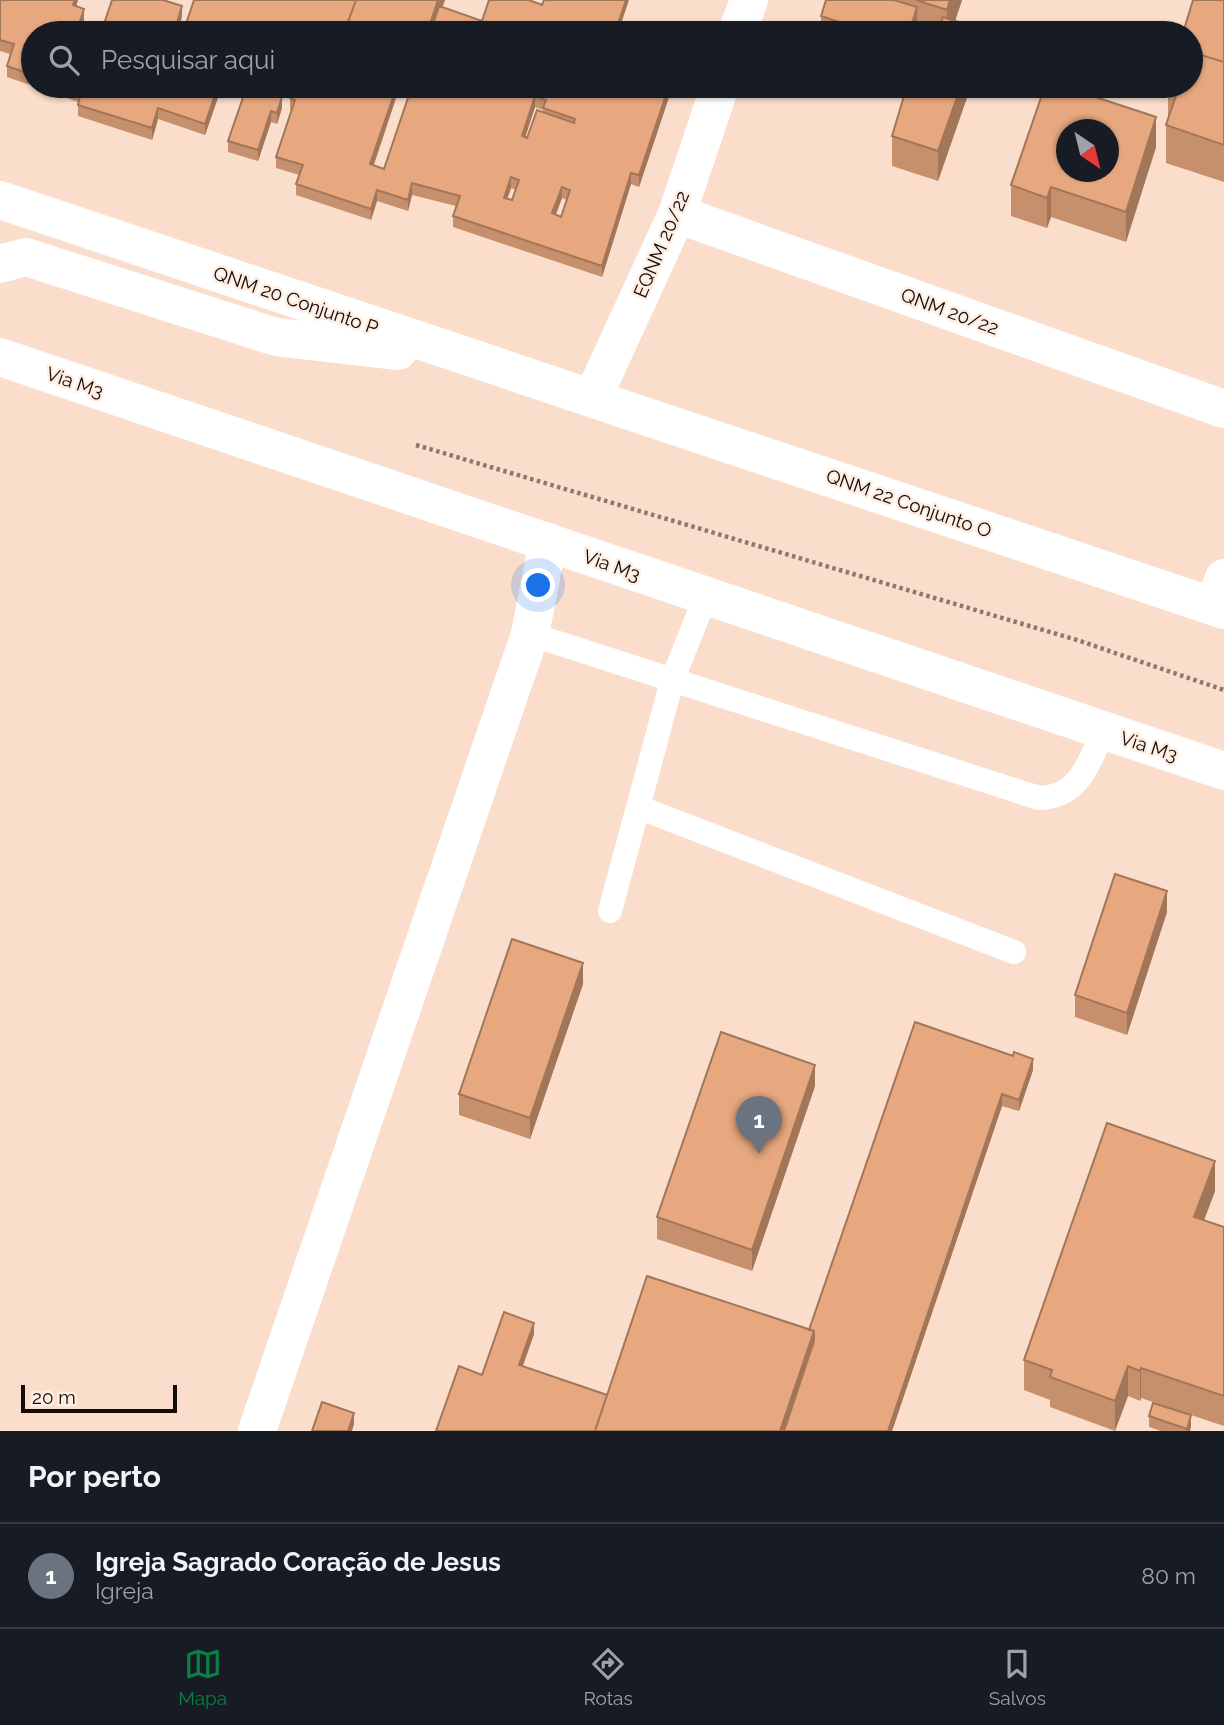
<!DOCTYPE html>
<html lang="pt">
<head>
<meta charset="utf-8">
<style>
	body { margin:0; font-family:Raleway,sans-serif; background:#20242c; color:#f1f3f6 }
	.compass { position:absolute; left:1056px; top:119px; width:63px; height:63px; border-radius:50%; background:#171b24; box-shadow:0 2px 5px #0004; rotate:145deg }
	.scale { position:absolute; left:21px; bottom:18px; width:156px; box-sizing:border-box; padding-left:7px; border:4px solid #140b06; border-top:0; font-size:19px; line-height:24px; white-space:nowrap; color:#140b06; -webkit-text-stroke:5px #feede2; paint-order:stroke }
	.you { position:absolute; left:539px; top:586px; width:24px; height:24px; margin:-18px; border:5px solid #fff; border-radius:50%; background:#1a73e8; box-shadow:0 0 0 10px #1a73e833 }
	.badge { display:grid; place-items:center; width:46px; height:46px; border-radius:50%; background:#0b8043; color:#fff; font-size:23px; font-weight:700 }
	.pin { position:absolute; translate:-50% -58px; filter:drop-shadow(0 2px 4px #0008) }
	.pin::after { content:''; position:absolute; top:37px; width:24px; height:21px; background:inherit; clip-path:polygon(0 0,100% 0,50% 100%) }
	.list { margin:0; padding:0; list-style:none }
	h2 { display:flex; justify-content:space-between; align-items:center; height:91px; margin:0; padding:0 28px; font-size:30px }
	h2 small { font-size:23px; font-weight:400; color:#9ea1a6 }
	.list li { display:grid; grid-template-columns:46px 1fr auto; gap:21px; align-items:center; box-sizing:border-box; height:105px; padding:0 28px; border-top:2px solid #363941 }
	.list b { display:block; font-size:26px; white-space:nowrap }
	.list p { margin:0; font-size:23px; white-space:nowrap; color:#9ea1a6 }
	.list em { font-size:23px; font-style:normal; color:#9ea1a6 }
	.icon { flex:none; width:38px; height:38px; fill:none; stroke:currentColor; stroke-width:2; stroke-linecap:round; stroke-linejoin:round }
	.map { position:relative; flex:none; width:1224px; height:1431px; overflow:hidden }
	.search { position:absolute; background:#171b24; box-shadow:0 2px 5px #0004; left:21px; right:21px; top:21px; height:77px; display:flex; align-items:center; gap:18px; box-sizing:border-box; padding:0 24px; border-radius:38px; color:#9ea1a6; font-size:26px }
	.sheet { height:196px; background:#171b24 }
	nav { display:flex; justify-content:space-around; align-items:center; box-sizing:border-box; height:98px; border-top:2px solid #363941; background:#171b24; font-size:19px; color:#9ea1a6 }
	nav a { display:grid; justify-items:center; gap:4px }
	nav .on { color:#0b8043 }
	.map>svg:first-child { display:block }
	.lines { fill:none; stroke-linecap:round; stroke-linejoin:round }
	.path { stroke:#8c786d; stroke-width:4.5; stroke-dasharray:3.5 3.5; stroke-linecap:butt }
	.lane { stroke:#fff; stroke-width:24 }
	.street { stroke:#fff; stroke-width:38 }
	.secondary { stroke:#fff; stroke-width:38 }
	.wall { fill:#c7906d; fill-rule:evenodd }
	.shaded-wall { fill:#a27659 }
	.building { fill:#e7a87f; stroke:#a27659; stroke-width:2; fill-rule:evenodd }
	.labels { text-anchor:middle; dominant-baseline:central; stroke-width:5; stroke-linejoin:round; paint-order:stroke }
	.street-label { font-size:19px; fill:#140b06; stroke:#feede2 }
</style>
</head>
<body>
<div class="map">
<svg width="1224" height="1431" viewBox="0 0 1224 1431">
	<rect width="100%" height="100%" fill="#faddcb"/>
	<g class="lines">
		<!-- path -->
		<path class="path" d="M 416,445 L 1077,640 L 1224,690"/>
		<!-- lane -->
		<path class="lane" d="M 530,634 L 1039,798 C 1080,797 1088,763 1104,731
			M 638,807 L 1014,952
			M 610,911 L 672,681 L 705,598"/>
		<!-- street -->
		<path class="street" d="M 737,33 L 749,0
			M 677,214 L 1224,409
			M 593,397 L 677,214 L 720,86
			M 1214,606 L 1224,578
			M 257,1431 L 530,634 L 548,542"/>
		<!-- secondary -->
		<path class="secondary" d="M 0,200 L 1224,610
			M 0,264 L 26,257 L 276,337 L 398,351
			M 0,357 L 1224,771"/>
	</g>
	<!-- wall -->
	<path class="wall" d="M 0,0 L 78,0 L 76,6 L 84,20 L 80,33 L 33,33 L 33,86 L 160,86 L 159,89 L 164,90 L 166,86 L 222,86 L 205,135 L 158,119 L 152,140 L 78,116 L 78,102 L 61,96 L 61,88 L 59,95 L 7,77 L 7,66 L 10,54 L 0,51 Z
		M 826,0 L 962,0 L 955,21 L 980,33 L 821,33 L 821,16 Z
		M 1224,0 L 1224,182 L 1166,163 L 1166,125 L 1168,120 L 1168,86 L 1191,86 Z
		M 294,86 L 400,86 L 374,165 L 384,169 L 508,86 L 670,86 L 670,94 L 639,187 L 631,184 L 602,277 L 453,227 L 453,216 L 456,206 L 412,195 L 408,211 L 377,201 L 371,220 L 296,195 L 296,184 L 299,175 L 276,168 L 276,157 L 292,110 L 290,109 L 290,98 ZM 535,107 L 543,110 L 543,112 L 527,138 L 525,137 ZM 511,188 L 516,190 L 512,200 L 507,199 ZM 562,198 L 567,200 L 561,217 L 556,214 Z
		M 971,86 L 938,181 L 892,166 L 892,136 Z
		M 280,96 L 282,108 L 277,124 L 271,122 L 258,161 L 228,152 L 228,141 Z
		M 1156,147 L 1126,242 L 1051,217 L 1047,228 L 1011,216 L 1011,185 Z
		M 1167,912 L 1127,1035 L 1075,1017 L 1075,995 Z
		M 583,984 L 530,1139 L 459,1115 L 459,1094 Z
		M 915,1022 L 1033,1070 L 1019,1111 L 1002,1106 L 892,1431 L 436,1431 L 482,1375 L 534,1334 L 523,1366 L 607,1395 L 809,1330 Z
		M 815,1086 L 752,1271 L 657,1239 L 657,1217 Z
		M 1215,1191 L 1204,1220 L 1224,1227 L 1224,1426 L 1191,1415 L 1191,1426 L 1190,1431 L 1161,1431 L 1149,1427 L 1149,1416 L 1191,1415 L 1141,1398 L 1140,1401 L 1128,1396 L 1115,1431 L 1050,1407 L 1050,1400 L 1024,1390 L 1024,1360 Z"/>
	<!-- shaded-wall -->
	<path class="shaded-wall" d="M 75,0 L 78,0 L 73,16 L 73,5 Z
		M 438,0 L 439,0 L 439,17 L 434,33 L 427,33 Z
		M 441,0 L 445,0 L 439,17 L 439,6 Z
		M 626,0 L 629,0 L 618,33 L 615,33 Z
		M 950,0 L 962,0 L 951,33 L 947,33 L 947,10 Z
		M 182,6 L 182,17 L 177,33 L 174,33 Z
		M 917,7 L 917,33 L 909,33 Z
		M 84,9 L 84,20 L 80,33 L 76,33 Z
		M 218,86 L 222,86 L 205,135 L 205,124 Z
		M 280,86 L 283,86 L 276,106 L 276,95 Z
		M 397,86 L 400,86 L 370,175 L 370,164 Z
		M 669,86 L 670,94 L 639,187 L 639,175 Z
		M 961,86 L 971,86 L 938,181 L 938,151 Z
		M 535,96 L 535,107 L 522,147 L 522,136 Z
		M 282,97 L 282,108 L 277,124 L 277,113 Z
		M 158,108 L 158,119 L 152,140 L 152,128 Z
		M 271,111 L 271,122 L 258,161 L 258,150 Z
		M 1156,117 L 1156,147 L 1126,242 L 1126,212 Z
		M 631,173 L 631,184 L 602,277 L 602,266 Z
		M 511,177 L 511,188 L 504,209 L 504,198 Z
		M 412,183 L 412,195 L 408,211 L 408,200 Z
		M 562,187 L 562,198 L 552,224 L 552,213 Z
		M 1051,187 L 1051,217 L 1047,228 L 1047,198 Z
		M 377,190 L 377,201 L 371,220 L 371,209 Z
		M 1167,891 L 1167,912 L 1127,1035 L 1127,1013 Z
		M 583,963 L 583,984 L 530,1139 L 530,1118 Z
		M 1033,1059 L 1033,1070 L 1019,1111 L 1019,1100 Z
		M 815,1065 L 815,1086 L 752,1271 L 752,1250 Z
		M 1002,1094 L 1002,1106 L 892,1431 L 888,1431 Z
		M 1215,1161 L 1215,1191 L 1194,1247 L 1194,1217 Z
		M 534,1323 L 534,1334 L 519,1376 L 519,1365 Z
		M 814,1331 L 814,1353 L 788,1431 L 780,1431 Z
		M 1128,1366 L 1128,1396 L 1115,1431 L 1115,1401 Z
		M 1141,1368 L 1141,1398 L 1140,1401 L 1140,1371 Z
		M 354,1413 L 354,1424 L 352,1431 L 348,1431 Z
		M 1191,1415 L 1191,1426 L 1190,1431 L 1187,1431 Z"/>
	<!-- building -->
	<path class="building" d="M 0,0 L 75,0 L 73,5 L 84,9 L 76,33 L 33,33 L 33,75 L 7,66 L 14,44 L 0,40 Z
		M 112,0 L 163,0 L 182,6 L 174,33 L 101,33 Z
		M 194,0 L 356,0 L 344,33 L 183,33 Z
		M 356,0 L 438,0 L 427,33 L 344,33 Z
		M 439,0 L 441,0 L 439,6 L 482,21 L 489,0 L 529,0 L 542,5 L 544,0 L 626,0 L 615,33 L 430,33 L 439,6 Z
		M 826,0 L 894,0 L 917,7 L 909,33 L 872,33 L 821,16 Z
		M 916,0 L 950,0 L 947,10 Z
		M 1193,0 L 1224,0 L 1224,62 L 1191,52 L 1191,33 L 1183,33 Z
		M 943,17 L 980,29 L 979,33 L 937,33 Z
		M 1191,52 L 1224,62 L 1224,145 L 1166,125 L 1179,87 L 1176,86 L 1191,86 Z
		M 64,86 L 156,86 L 155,88 L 164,90 L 166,86 L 218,86 L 205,124 L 158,108 L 152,128 L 78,105 L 81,92 Z
		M 247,86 L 280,86 L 276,95 L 282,97 L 277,113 L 271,111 L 258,150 L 228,141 Z
		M 294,86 L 397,86 L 370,164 L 384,169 L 412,86 L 669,86 L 639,175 L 631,173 L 602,266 L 453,216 L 460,196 L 412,183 L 408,200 L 377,190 L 371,209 L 296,184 L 303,165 L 276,157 L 295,100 L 290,98 ZM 535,96 L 546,100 L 543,108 L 575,119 L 574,123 L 537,110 L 527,138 L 522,136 ZM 511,177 L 519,180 L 512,200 L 504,198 ZM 562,187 L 570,190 L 561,217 L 552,213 Z
		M 907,86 L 961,86 L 938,151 L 892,136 Z
		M 1045,86 L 1062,86 L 1156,117 L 1126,212 L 1051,187 L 1047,198 L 1011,185 ZM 1067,130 L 1109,130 L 1109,172 L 1067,172 Z
		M 1115,874 L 1167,891 L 1127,1013 L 1075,995 Z
		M 512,939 L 583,963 L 530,1118 L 459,1094 Z
		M 915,1022 L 1013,1056 L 1014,1052 L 1033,1059 L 1019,1100 L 1002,1094 L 888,1431 L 784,1431 L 814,1341 L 814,1331 L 809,1330 Z
		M 721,1032 L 815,1065 L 752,1250 L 657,1217 Z
		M 1107,1123 L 1215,1161 L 1194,1217 L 1224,1227 L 1224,1396 L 1141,1368 L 1140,1371 L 1128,1366 L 1115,1401 L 1050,1377 L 1052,1370 L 1024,1360 Z
		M 647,1276 L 814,1331 L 780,1431 L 595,1431 Z
		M 504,1312 L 534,1323 L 519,1365 L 607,1395 L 595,1431 L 436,1431 L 459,1366 L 482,1375 Z
		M 322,1402 L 354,1413 L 348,1431 L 312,1431 Z
		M 1153,1403 L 1191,1415 L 1187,1429 L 1149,1416 Z"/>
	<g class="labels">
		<!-- street labels -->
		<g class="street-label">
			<text transform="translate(661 244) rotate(-67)">EQNM 20/22</text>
			<text transform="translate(296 300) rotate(19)">QNM 20 Conjunto P</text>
			<text transform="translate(950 311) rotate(20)">QNM 20/22</text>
			<text transform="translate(75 382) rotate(19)">Via M3</text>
			<text transform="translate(909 503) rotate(19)">QNM 22 Conjunto O</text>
			<text transform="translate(612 565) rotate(20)">Via M3</text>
			<text transform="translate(1149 746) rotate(18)">Via M3</text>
		</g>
	</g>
</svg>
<svg class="compass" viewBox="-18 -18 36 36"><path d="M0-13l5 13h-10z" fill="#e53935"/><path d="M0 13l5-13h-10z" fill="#9ea1a6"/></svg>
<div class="scale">20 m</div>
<div class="you"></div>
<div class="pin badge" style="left:759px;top:1154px;background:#6b7280">1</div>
<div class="search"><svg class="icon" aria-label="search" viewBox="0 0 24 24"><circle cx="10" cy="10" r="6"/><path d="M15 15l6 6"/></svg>Pesquisar aqui</div>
</div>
<section class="sheet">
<h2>Por perto<small></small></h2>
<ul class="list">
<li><span class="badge" style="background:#6b7280">1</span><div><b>Igreja Sagrado Coração de Jesus</b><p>Igreja</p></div><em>80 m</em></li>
</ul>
</section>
<nav>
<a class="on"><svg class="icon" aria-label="map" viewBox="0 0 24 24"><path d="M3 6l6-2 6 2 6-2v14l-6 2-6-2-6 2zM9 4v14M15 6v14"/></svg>Mapa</a>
<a><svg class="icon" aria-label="directions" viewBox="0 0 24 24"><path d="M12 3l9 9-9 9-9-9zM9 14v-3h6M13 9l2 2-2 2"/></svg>Rotas</a>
<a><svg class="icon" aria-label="saved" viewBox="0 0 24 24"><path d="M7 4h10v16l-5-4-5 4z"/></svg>Salvos</a>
</nav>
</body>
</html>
